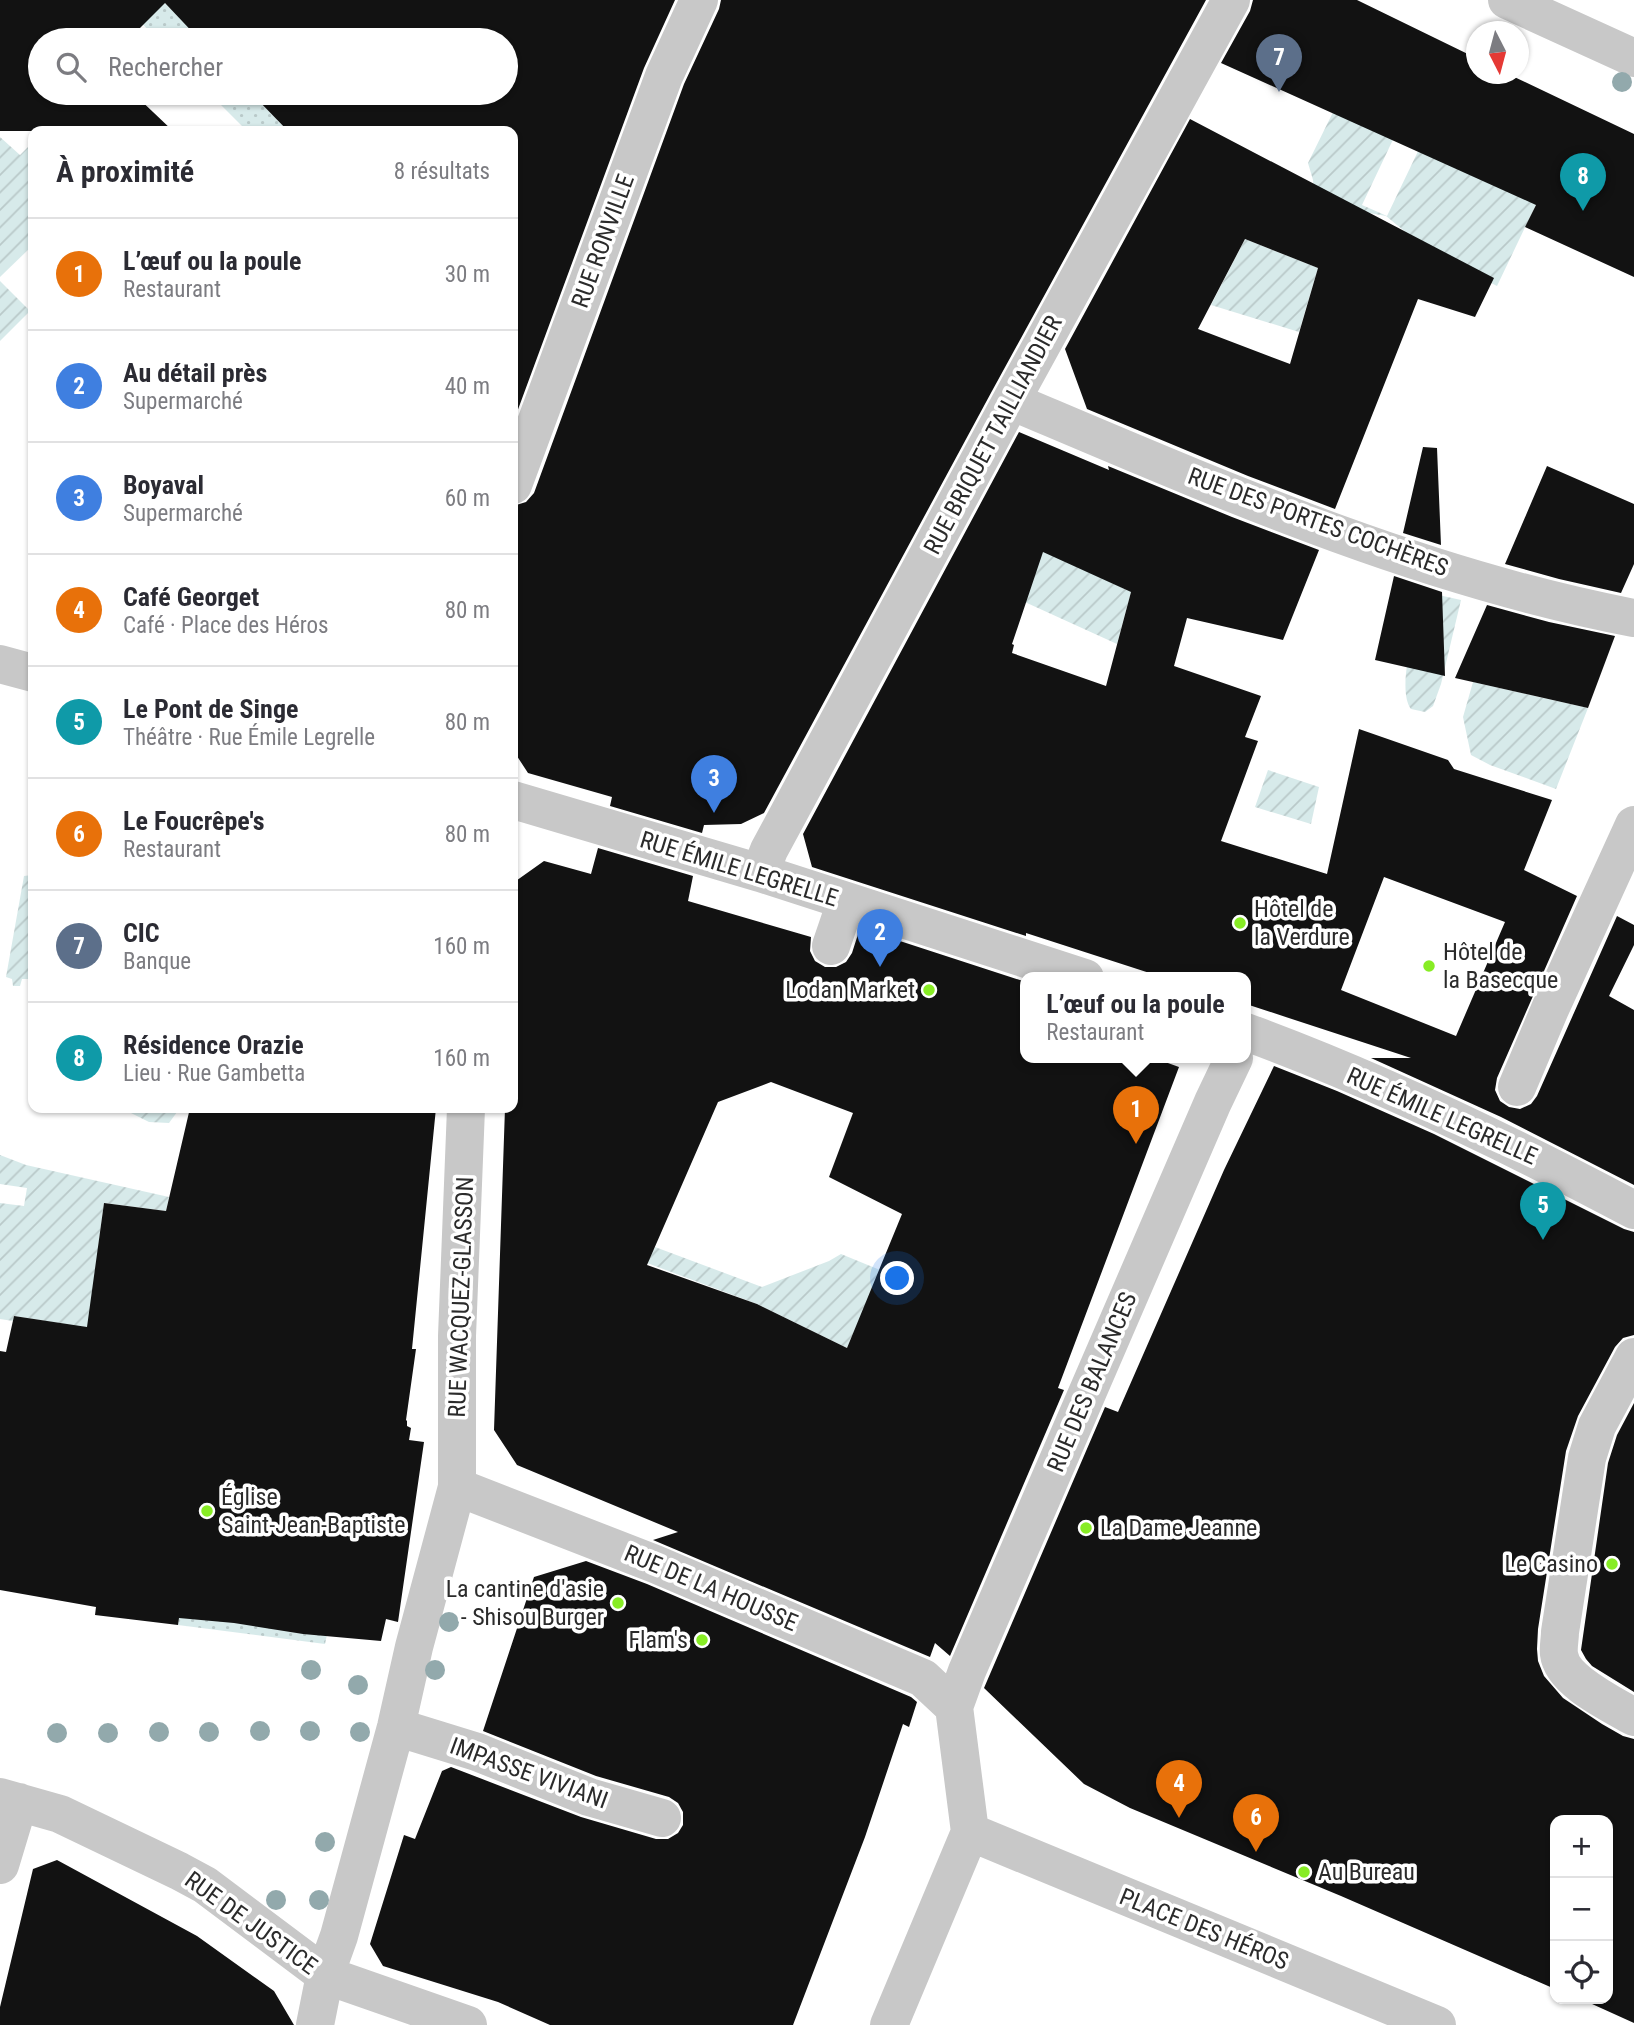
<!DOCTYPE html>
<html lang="fr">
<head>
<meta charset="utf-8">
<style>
	body { margin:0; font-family:"Roboto Condensed",sans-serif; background:#f7f7f7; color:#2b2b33 }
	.controls { position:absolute; right:21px; bottom:21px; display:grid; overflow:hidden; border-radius:14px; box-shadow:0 2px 5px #0004 }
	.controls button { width:63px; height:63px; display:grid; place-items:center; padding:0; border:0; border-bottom:2px solid #e1e1e2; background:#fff; color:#2b2b33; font:35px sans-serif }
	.compass { position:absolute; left:1466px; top:21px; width:63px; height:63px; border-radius:50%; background:#fff; box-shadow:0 2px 5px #0004; rotate:174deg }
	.you { position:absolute; left:898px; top:1279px; width:24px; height:24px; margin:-18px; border:5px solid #fff; border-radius:50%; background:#1a73e8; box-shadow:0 0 0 10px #1a73e833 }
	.badge { display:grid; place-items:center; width:46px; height:46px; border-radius:50%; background:#ea580c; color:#fff; font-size:23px; font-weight:700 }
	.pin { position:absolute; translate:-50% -58px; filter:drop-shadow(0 2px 4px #0008) }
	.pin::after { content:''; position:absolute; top:37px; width:24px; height:21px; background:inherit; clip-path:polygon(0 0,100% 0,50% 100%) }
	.popup { position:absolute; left:1020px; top:972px; width:231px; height:91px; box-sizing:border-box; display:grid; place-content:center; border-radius:14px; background:#fff; filter:drop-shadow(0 2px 5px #0005); font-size:23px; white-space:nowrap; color:#7c7c81 }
	.popup b { font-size:26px; color:#2b2b33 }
	.popup::after { content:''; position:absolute; left:50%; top:100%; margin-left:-14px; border:14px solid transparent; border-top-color:#fff }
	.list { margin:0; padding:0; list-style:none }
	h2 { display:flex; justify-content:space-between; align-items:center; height:91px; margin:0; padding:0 28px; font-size:30px }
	h2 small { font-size:23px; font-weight:400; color:#7c7c81 }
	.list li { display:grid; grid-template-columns:46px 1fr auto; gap:21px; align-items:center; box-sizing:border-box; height:112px; padding:0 28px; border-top:2px solid #e1e1e2 }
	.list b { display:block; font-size:26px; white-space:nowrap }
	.list p { margin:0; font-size:23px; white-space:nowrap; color:#7c7c81 }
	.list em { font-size:23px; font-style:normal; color:#7c7c81 }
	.icon { flex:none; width:38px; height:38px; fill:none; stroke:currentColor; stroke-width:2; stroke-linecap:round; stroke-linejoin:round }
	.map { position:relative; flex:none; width:1634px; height:2025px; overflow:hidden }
	.search { position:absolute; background:#fff; box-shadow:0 2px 5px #0004; left:28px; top:28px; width:490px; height:77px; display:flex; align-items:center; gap:18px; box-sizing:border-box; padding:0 24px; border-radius:38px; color:#7c7c81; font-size:26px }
	.panel { position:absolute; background:#fff; box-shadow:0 2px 5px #0004; left:28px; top:126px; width:490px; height:987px; border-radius:14px }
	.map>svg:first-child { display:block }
	.grass { fill:url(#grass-dots) }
	.garden { fill:url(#garden-furrows) }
	.building { fill:#121212; fill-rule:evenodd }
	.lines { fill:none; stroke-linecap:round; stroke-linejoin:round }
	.minor { stroke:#c8c8c8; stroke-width:38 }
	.tree { fill:#92a9ac }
	.poi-dot { fill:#87ec24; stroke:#fff; stroke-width:2.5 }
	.labels { text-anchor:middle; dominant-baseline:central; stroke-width:7; stroke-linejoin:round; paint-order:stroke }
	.street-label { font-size:24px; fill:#2b2b2b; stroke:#fff }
	.poi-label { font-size:24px; fill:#2b2b2b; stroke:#fff; text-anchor:start }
</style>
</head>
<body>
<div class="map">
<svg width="1634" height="2025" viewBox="0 0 1634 2025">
	<defs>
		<pattern id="grass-dots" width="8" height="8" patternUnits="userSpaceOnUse" patternTransform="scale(1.75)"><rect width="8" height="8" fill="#d7eaea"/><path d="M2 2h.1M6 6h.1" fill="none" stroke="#b9c9c9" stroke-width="1.8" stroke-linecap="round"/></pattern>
		<pattern id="garden-furrows" width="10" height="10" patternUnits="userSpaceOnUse" patternTransform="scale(1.75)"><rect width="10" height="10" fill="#d7eaea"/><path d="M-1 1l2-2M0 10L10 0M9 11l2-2" fill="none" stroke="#b9c9c9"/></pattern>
	</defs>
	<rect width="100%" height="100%" fill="#fff"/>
	<!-- grass -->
	<path class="grass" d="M 119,0 L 162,0 L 201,40 L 158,40 Z
		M 209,93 L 251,93 L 288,131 L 247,131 Z
		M 179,1616 L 328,1630 L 325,1644 L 178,1625 Z"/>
	<!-- garden -->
	<path class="garden" d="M 1339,100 L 1398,129 L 1362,205 L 1387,216 L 1422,143 L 1540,196 L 1497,286 L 1430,252 L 1386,216 L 1315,203 L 1313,180 L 1308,163 Z
		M 0,137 L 20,155 L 31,144 L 33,146 L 33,245 L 0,277 Z
		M 1245,239 L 1318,268 L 1299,332 L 1211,305 Z
		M 0,281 L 30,311 L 0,341 Z
		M 1054,533 L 1110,582 L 1131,592 L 1117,644 L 1016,598 Z
		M 1425,592 L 1461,600 L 1441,684 L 1433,706 L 1425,712 L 1411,709 C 1395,687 1418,619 1425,592 Z
		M 1473,682 L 1588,708 L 1556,789 L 1490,765 L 1471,755 L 1463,717 Z
		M 1268,770 L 1319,787 L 1311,824 L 1255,807 Z
		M 33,872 L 33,950 L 28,979 L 22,979 L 20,986 L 13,986 L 12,979 L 6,977 L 24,876 L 32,875 Z
		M 121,1108 L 180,1108 L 169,1123 L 149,1122 Z
		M 0,1155 L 26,1165 L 169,1197 L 166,1211 L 104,1203 L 98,1248 L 214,1266 L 146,1337 L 14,1316 L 13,1321 L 0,1319 L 0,1203 L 24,1206 L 27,1188 L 0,1184 Z
		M 655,1247 L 762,1287 L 829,1261 L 841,1254 L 880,1270 L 847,1348 L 757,1304 L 647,1263 Z"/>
	<!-- building -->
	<path class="building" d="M 0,0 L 675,0 L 644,68 L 513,423 L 513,131 L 288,131 L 251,93 L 506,93 L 506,40 L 200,40 L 165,3 L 128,40 L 40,40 L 40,93 L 133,93 L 173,131 L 0,131 Z
		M 721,0 L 1206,0 L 992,391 L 764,813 L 741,824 L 704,825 L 702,833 L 610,806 L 612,797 L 528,773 L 513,750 L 513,506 L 526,502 L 534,493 L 684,84 L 719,9 Z
		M 1253,0 L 1357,0 L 1476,58 L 1476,74 L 1508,74 L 1634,134 L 1634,277 L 1525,227 L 1536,205 L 1221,63 L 1250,11 Z
		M 1190,119 L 1494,278 L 1475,317 L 1418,299 L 1335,509 L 1248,476 L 1087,409 L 1065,349 ZM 1245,239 L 1318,268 L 1290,364 L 1198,329 Z
		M 1019,432 L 1109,470 L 1108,466 L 1232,517 L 1319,550 L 1283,640 L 1187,618 L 1174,666 L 1261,696 L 1245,737 L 1258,741 L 1221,841 L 1327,874 L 1359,729 L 1448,760 L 1454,769 L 1552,800 L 1524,870 L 1577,896 L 1497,1078 L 1495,1090 L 1500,1101 L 1509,1107 L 1520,1109 L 1531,1104 L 1537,1096 L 1617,916 L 1634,925 L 1634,945 L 1609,996 L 1634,1010 L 1634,1185 L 1501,1117 L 1371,1058 L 1411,1058 L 1246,1004 L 1246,978 L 1165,978 L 1026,933 L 1026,936 L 812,867 L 803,834 ZM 1043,552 L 1131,592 L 1106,686 L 1012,653 L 1014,645 L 1012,644 ZM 1384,877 L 1505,922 L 1456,1036 L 1341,990 Z
		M 1423,447 L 1437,448 L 1441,545 L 1403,533 Z
		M 1547,466 L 1634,504 L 1634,564 L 1621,593 L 1559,579 L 1505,564 Z
		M 1394,576 L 1442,592 L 1445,676 L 1375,660 Z
		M 1487,605 L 1549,622 L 1615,636 L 1588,708 L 1455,678 Z
		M 598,848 L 693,876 L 688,901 L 811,937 L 810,951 L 815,961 L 825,967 L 836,967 L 846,962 L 852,953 L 860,928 L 1026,982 L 1026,1058 L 1154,1058 L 1179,1067 L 1058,1388 L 1064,1390 L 950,1656 L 935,1643 L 930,1657 L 653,1540 L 678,1532 L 517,1465 L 494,1430 L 505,1108 L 513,1108 L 513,883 L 544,861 L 591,874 ZM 771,1082 L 853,1113 L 829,1177 L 902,1214 L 847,1348 L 757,1304 L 647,1265 L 718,1102 Z
		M 1274,1066 L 1337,1091 L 1434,1134 L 1624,1229 L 1634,1232 L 1634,1335 L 1623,1338 L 1615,1347 L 1578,1416 L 1566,1451 L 1538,1629 L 1537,1649 L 1538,1661 L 1544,1676 L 1563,1698 L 1602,1724 L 1623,1736 L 1634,1739 L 1634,2023 L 1581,1999 L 1608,1999 L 1608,1820 L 1555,1820 L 1555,1989 L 1341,1896 L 1130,1808 L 1084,1784 L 984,1688 L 1105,1407 L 1118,1412 L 1224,1170 Z
		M 190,1108 L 436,1108 L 412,1349 L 416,1349 L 406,1420 L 407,1421 L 407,1426 L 411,1428 L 409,1440 L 424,1442 L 398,1622 L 386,1619 L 381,1641 L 303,1634 L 234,1623 L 179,1618 L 178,1625 L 95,1615 L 96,1607 L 0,1590 L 0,1351 L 6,1352 L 14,1316 L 87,1327 L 104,1203 L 166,1211 Z
		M 1634,1403 L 1634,1692 L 1592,1666 L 1586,1659 L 1581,1650 L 1608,1463 L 1617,1435 Z
		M 586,1561 L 647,1584 L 911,1697 L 917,1702 L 909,1727 L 903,1724 L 865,1837 L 793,2025 L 550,2025 L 498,2002 L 383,1966 L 370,1944 L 404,1835 L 415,1839 L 442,1771 L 451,1767 L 581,1817 L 656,1839 L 668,1839 L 678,1833 L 683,1825 L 683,1812 L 678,1803 L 669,1797 L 596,1776 L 483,1731 L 534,1577 Z
		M 57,1860 L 197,1936 L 274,1991 L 294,2025 L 0,2025 L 0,2007 L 33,1869 Z"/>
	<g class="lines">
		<!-- minor -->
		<path class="minor" d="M 1507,0 L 1634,58
			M 1011,401 C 1212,486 1418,577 1634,618
			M 513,485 L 664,76 L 699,0
			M 0,664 L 33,673
			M 513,800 L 760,873 L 1085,978
			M 760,873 L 769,850 L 1011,401 L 1231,0
			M 831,946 L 846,902
			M 1246,1032 C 1380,1081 1508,1143 1634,1210
			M 1517,1087 L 1550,1009 L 1634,825
			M 1634,1357 L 1597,1426 L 1587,1458 L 1560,1632 C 1560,1639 1558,1647 1559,1654 C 1562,1681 1612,1704 1634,1717
			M 457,1487 L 655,1564 L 923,1678 L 954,1707
			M 396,1727 L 477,1752 L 589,1797 L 662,1818
			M 0,1797 L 60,1814 L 179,1871 L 205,1885 L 325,1975 L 468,2025
			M 970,1832 L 1437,2025
			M 0,1865 L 19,1802
			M 315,2025 L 325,1975 L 339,1936 L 396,1727 L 414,1647 L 457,1487 L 457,1336 L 466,1108
			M 889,2025 L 970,1832 L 954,1707 L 967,1671 L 1213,1102 L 1234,1058"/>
	</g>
	<!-- trees -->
	<g class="tree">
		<circle cx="1622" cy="82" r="10"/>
		<circle cx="449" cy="1622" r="10"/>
		<circle cx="311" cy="1670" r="10"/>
		<circle cx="435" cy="1670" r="10"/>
		<circle cx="358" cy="1685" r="10"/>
		<circle cx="260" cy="1731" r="10"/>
		<circle cx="310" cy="1731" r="10"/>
		<circle cx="159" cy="1732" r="10"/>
		<circle cx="209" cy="1732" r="10"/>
		<circle cx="360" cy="1732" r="10"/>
		<circle cx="57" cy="1733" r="10"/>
		<circle cx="108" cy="1733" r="10"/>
		<circle cx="325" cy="1842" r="10"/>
		<circle cx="276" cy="1900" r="10"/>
		<circle cx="319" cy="1900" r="10"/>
	</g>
	<!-- markers -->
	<g class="poi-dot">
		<circle cx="1240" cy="923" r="7"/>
		<circle cx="1429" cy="966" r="7"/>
		<circle cx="929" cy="990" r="7"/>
		<circle cx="207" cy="1511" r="7"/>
		<circle cx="1086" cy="1528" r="7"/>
		<circle cx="1612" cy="1564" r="7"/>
		<circle cx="618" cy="1603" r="7"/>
		<circle cx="702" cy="1640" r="7"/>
		<circle cx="1304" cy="1872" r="7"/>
	</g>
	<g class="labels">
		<!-- street labels -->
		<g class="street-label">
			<text transform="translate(603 241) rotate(-70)">RUE RONVILLE</text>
			<text transform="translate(993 435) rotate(-62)">RUE BRIQUET TAILLIANDIER</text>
			<text transform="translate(1318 522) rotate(20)">RUE DES PORTES COCHÈRES</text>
			<text transform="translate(739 869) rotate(17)">RUE ÉMILE LEGRELLE</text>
			<text transform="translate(1442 1116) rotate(24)">RUE ÉMILE LEGRELLE</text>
			<text transform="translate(461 1297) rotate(-88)">RUE WACQUEZ-GLASSON</text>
			<text transform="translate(1092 1382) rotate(-67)">RUE DES BALANCES</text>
			<text transform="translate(711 1588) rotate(23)">RUE DE LA HOUSSE</text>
			<text transform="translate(529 1773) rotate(20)">IMPASSE VIVIANI</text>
			<text transform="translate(251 1923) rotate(36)">RUE DE JUSTICE</text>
			<text transform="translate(1204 1929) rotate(22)">PLACE DES HÉROS</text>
		</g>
		<!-- poi labels -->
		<g class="poi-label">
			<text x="1254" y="909">Hôtel de<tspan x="1254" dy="28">la Verdure</tspan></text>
			<text x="1443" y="952">Hôtel de<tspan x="1443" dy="28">la Basecque</tspan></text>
			<text x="915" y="990" text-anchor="end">Lodan Market</text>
			<text x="221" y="1497">Église<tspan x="221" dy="28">Saint-Jean-Baptiste</tspan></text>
			<text x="1100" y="1528">La Dame Jeanne</text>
			<text x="1598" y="1564" text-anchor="end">Le Casino</text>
			<text x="604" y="1589" text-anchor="end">La cantine d'asie<tspan x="604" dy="28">- Shisou Burger</tspan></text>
			<text x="688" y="1640" text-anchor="end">Flam's</text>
			<text x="1318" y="1872">Au Bureau</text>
		</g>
	</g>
</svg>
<div class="controls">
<button>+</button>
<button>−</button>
<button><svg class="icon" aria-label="locate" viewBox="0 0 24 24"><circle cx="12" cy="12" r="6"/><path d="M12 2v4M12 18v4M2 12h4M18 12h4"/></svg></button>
</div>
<svg class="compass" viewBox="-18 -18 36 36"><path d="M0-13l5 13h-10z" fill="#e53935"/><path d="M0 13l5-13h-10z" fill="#7c7c81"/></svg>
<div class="you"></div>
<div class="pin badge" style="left:1136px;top:1144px;background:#e8710a">1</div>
<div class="popup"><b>L’œuf ou la poule</b>Restaurant</div>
<div class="pin badge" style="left:880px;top:967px;background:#3f7fe0">2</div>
<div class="pin badge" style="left:714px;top:813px;background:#3f7fe0">3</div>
<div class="pin badge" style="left:1179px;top:1818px;background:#e8710a">4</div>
<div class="pin badge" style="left:1543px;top:1240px;background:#0f9aa8">5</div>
<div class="pin badge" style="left:1256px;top:1852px;background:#e8710a">6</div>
<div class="pin badge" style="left:1279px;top:92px;background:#5c6f8a">7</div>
<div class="pin badge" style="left:1583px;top:211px;background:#0f9aa8">8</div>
<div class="search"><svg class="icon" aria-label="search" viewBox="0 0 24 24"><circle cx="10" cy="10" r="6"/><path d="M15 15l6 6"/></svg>Rechercher</div>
<section class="panel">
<h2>À proximité<small>8 résultats</small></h2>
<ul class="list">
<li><span class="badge" style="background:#e8710a">1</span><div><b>L’œuf ou la poule</b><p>Restaurant</p></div><em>30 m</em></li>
<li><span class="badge" style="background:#3f7fe0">2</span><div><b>Au détail près</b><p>Supermarché</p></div><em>40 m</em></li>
<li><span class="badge" style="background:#3f7fe0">3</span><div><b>Boyaval</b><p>Supermarché</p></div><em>60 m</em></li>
<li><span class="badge" style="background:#e8710a">4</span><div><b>Café Georget</b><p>Café · Place des Héros</p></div><em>80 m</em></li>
<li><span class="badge" style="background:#0f9aa8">5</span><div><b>Le Pont de Singe</b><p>Théâtre · Rue Émile Legrelle</p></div><em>80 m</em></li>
<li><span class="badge" style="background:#e8710a">6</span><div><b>Le Foucrêpe's</b><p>Restaurant</p></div><em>80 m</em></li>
<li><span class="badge" style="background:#5c6f8a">7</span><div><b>CIC</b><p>Banque</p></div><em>160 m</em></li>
<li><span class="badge" style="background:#0f9aa8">8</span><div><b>Résidence Orazie</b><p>Lieu · Rue Gambetta</p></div><em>160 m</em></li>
</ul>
</section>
</div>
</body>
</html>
